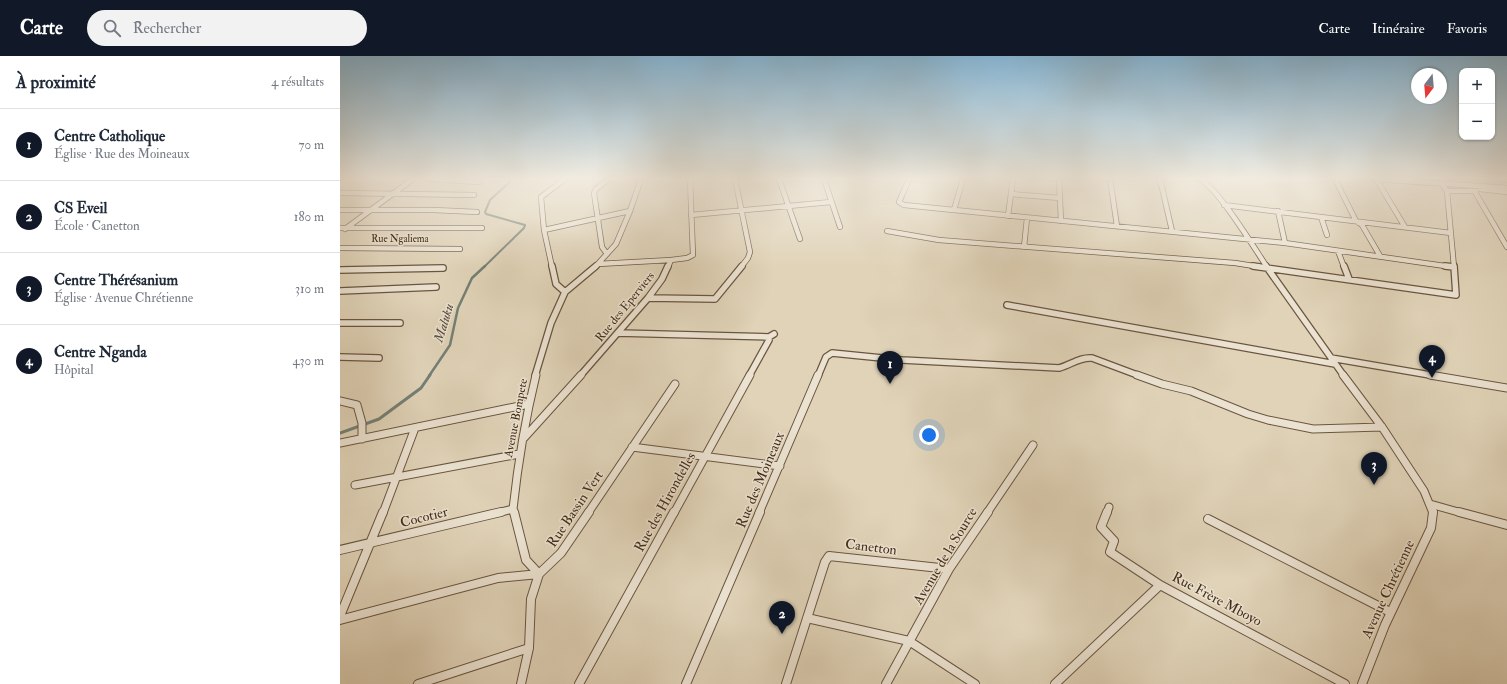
<!DOCTYPE html>
<html lang="fr">
<head>
<meta charset="utf-8">
<style>
	body { margin:0; font-family:"IM FELL Double Pica",serif; background:#f2f2f3; color:#1f2937 }
	.controls { position:absolute; right:12px; top:12px; display:grid; overflow:hidden; border-radius:8px; box-shadow:0 1px 3px #0004 }
	.controls button { width:36px; height:36px; display:grid; place-items:center; padding:0; border:0; border-bottom:1px solid #e0e1e3; background:#fff; color:#1f2937; font:20px sans-serif }
	.compass { position:absolute; left:1071px; top:12px; width:36px; height:36px; border-radius:50%; background:#fff; box-shadow:0 1px 3px #0004; rotate:196deg }
	.you { position:absolute; left:589px; top:379px; width:14px; height:14px; margin:-10px; border:3px solid #fff; border-radius:50%; background:#1a73e8; box-shadow:0 0 0 6px #1a73e833 }
	.badge { display:grid; place-items:center; width:26px; height:26px; border-radius:50%; background:#111827; color:#fff; font-size:13px; font-weight:700 }
	.pin { position:absolute; translate:-50% -33px; filter:drop-shadow(0 1px 2px #0008) }
	.pin::after { content:''; position:absolute; top:21px; width:14px; height:12px; background:inherit; clip-path:polygon(0 0,100% 0,50% 100%) }
	.list { margin:0; padding:0; list-style:none }
	h2 { display:flex; justify-content:space-between; align-items:center; height:52px; margin:0; padding:0 16px; font-size:17px }
	h2 small { font-size:13px; font-weight:400; color:#747a83 }
	.list li { display:grid; grid-template-columns:26px 1fr auto; gap:12px; align-items:center; box-sizing:border-box; height:72px; padding:0 16px; border-top:1px solid #e0e1e3 }
	.list b { display:block; font-size:15px; white-space:nowrap }
	.list p { margin:0; font-size:13px; white-space:nowrap; color:#747a83 }
	.list em { font-size:13px; font-style:normal; color:#747a83 }
	.icon { flex:none; width:22px; height:22px; fill:none; stroke:currentColor; stroke-width:2; stroke-linecap:round; stroke-linejoin:round }
	.map { position:relative; flex:none; width:1167px; height:628px; overflow:hidden }
	header { display:flex; align-items:center; gap:24px; box-sizing:border-box; height:56px; padding:0 20px; background:#111827; color:#fff }
	header strong { font-size:19px }
	nav { display:flex; gap:22px; margin-inline-start:auto; font-size:14px }
	.search { width:280px; height:36px; background:#f2f2f3; display:flex; align-items:center; gap:10px; box-sizing:border-box; padding:0 14px; border-radius:22px; color:#747a83; font-size:15px }
	main { display:flex }
	aside { flex:1; background:#fff }
	.map>svg:first-child { display:block }
	.green { fill:#acbe93; stroke:#787656 }
	.lines { fill:none; stroke-linecap:round; stroke-linejoin:round }
	.stream-far2 { stroke:#748076; stroke-width:2 }
	.stream-far1 { stroke:#748076; stroke-width:2.5 }
	.stream { stroke:#748076; stroke-width:3 }
	.minor-far3-casing { stroke:#6a5640; stroke-width:6 }
	.minor-far2-casing { stroke:#6a5640; stroke-width:8 }
	.minor-far1-casing { stroke:#6a5640; stroke-width:9 }
	.minor-casing { stroke:#6a5640; stroke-width:10 }
	.minor-far3 { stroke:#ebe2d1; stroke-width:4.5 }
	.minor-far2 { stroke:#ebe2d1; stroke-width:5.5 }
	.minor-far1 { stroke:#ebe2d1; stroke-width:7 }
	.minor { stroke:#ebe2d1; stroke-width:8 }
	.labels { text-anchor:middle; dominant-baseline:central; stroke-width:3; stroke-linejoin:round; paint-order:stroke }
	.far-street-label { font-size:10px; fill:#432d18; stroke:#ebe2d1 }
	.street-label { font-size:12px; fill:#432d18; stroke:#ebe2d1 }
	.water-label { font-size:13px; font-style:italic; fill:#534937; stroke:#ebe2d1 }
	.near-street-label { font-size:14px; fill:#432d18; stroke:#ebe2d1 }
</style>
</head>
<body>
<header>
<strong>Carte</strong>
<div class="search"><svg class="icon" aria-label="search" viewBox="0 0 24 24"><circle cx="10" cy="10" r="6"/><path d="M15 15l6 6"/></svg>Rechercher</div>
<nav><a>Carte</a><a>Itinéraire</a><a>Favoris</a></nav>
</header>
<main>
<aside>
<h2>À proximité<small>4 résultats</small></h2>
<ul class="list">
<li><span class="badge">1</span><div><b>Centre Catholique</b><p>Église · Rue des Moineaux</p></div><em>70 m</em></li>
<li><span class="badge">2</span><div><b>CS Eveil</b><p>École · Canetton</p></div><em>180 m</em></li>
<li><span class="badge">3</span><div><b>Centre Thérésanium</b><p>Église · Avenue Chrétienne</p></div><em>310 m</em></li>
<li><span class="badge">4</span><div><b>Centre Nganda</b><p>Hôpital</p></div><em>430 m</em></li>
</ul>
</aside>
<div class="map">
<svg width="1167" height="628" viewBox="0 0 1167 628">
	<rect width="100%" height="100%" fill="#e0d3b8"/>
	<filter id="stains"><feTurbulence type="fractalNoise" baseFrequency=".005" numOctaves="4"/><feColorMatrix values="0 0 0 0 .2 0 0 0 0 .09 0 0 0 0 .02 0 0 0 .5 -.17"/></filter>
	<radialGradient id="worn" r=".72"><stop offset=".6" stop-color="#630" stop-opacity="0"/><stop offset="1" stop-color="#630" stop-opacity=".3"/></radialGradient>
	<!-- green -->
	<path class="green" d="M 1046,123 L 1159,123 L 1166,127 L 1161,129 Z"/>
	<g class="lines">
		<!-- stream-far2 -->
		<path class="stream-far2" d="M 144,211 L 184,172 L 185,169 L 146,158 L 145,156 L 150,144 L 173,123"/>
		<!-- stream-far1 -->
		<path class="stream-far1" d="M 89,320 L 110,289 L 118,252 L 132,222 L 145,210"/>
		<!-- stream -->
		<path class="stream" d="M 0,377 L 39,363 L 81,332 L 90,319"/>
		<defs>
			<path id="minor-far3" d="M 89,123 L 139,126
				M 395,123 L 410,196 L 408,202 L 401,211
				M 439,123 L 460,183
				M 484,123 L 500,171
				M 569,123 L 559,146 L 564,149 L 945,187 L 1112,211
				M 719,123 L 721,165
				M 770,123 L 777,170
				M 820,123 L 832,175
				M 860,123 C 879,134 913,190 927,211
				M 995,123 L 1016,165 L 1022,169 L 1040,200
				M 1034,123 L 1167,132
				M 1036,123 L 1065,171
				M 1164,123 L 1167,124
				M 1101,127 L 1107,135 L 1114,211
				M 1140,133 L 1167,136
				M 1107,135 L 1136,135
				M 1135,136 L 1167,191
				M 0,137 L 134,139
				M 671,138 L 720,142
				M 884,149 L 1111,177
				M 0,154 L 94,154 L 137,156
				M 614,154 L 623,123
				M 938,155 L 945,187
				M 351,159 L 491,146
				M 668,160 L 673,123
				M 981,161 L 987,179
				M 0,172 L 142,172
				M 5,173 L 73,123
				M 204,174 L 290,155
				M 547,175 L 599,184 L 895,207 L 920,211
				M 684,191 L 687,162
				M 0,192 L 120,193
				M 998,195 L 1004,211
				M 267,198 L 262,191 L 254,137 L 256,133 L 269,123
				M 258,208 L 331,204
				M 212,211 L 204,174 L 201,141 L 225,123
				M 255,211 L 276,188 L 290,155 L 301,123
				M 328,211 L 331,204 L 347,202 L 353,199 L 350,123"/>
			<path id="minor-far2" d="M 212,210 L 216,228 L 225,236
				M 913,210 L 1116,239 L 1114,210
				M 926,210 L 1004,320
				M 1004,210 L 1009,223
				M 1105,210 L 1114,211
				M 0,214 L 103,212
				M 0,235 L 96,231
				M 308,242 L 375,243 L 402,210
				M 667,249 L 995,308
				M 0,267 L 60,267
				M 278,277 L 429,281
				M 0,301 L 39,302
				M 991,302 L 1096,320
				M 195,320 L 211,267 L 225,236 L 256,210
				M 240,320 L 308,242 L 322,223 L 328,210
				M 409,320 L 429,284 L 429,281 L 434,278
				M 478,320 L 486,301 L 492,297 L 562,304 L 719,312 C 731,309 739,301 752,302 L 800,320"/>
			<path id="minor-far1" d="M 797,319 L 822,328 L 851,335 L 908,358 L 928,364 L 973,373 L 1042,371
				M 1003,319 L 1042,371 L 1084,435 L 1093,457
				M 1090,319 L 1167,332
				M 0,345 L 17,349 L 22,367 L 22,383
				M 184,382 L 241,319
				M 0,387 L 189,348
				M 292,391 L 440,410
				M 15,429 L 179,398
				M 1090,448 L 1122,457
				M 43,457 L 75,372
				M 157,457 L 173,453
				M 174,457 L 173,453 C 178,407 185,364 196,319
				M 248,457 L 335,328
				M 334,457 L 410,319
				M 419,457 L 478,319
				M 647,457 L 693,389
				M 767,457 L 769,451"/>
			<path id="minor" d="M 174,456 L 186,504 L 199,518 L 191,543 L 189,592 L 181,628
				M 767,456 L 761,471 L 774,485 L 770,496 L 820,529
				M 1119,456 L 1167,469
				M 868,463 L 1050,556
				M 0,494 L 161,456
				M 0,560 L 43,456
				M 467,562 L 569,585 L 635,628
				M 0,564 L 158,522 L 199,518 L 221,497 L 249,456
				M 78,628 L 189,592
				M 239,628 L 334,456
				M 346,628 L 420,456
				M 446,628 L 485,506 L 489,500 L 609,513
				M 546,628 L 609,513 L 648,456
				M 715,628 L 820,529 L 1005,628
				M 1022,628 L 1045,569 L 1091,472 L 1093,456"/>
		</defs>
		<!-- minor-far3 casing -->
		<use href="#minor-far3" class="minor-far3-casing"/>
		<!-- minor-far2 casing -->
		<use href="#minor-far2" class="minor-far2-casing"/>
		<!-- minor-far1 casing -->
		<use href="#minor-far1" class="minor-far1-casing"/>
		<!-- minor casing -->
		<use href="#minor" class="minor-casing"/>
		<!-- minor-far3 -->
		<use href="#minor-far3" class="minor-far3"/>
		<!-- minor-far2 -->
		<use href="#minor-far2" class="minor-far2"/>
		<!-- minor-far1 -->
		<use href="#minor-far1" class="minor-far1"/>
		<!-- minor -->
		<use href="#minor" class="minor"/>
	</g>
	<!-- sky -->
	<linearGradient id="sky" x2="0" y2="1"><stop stop-color="#86b5d3"/><stop offset="0.58" stop-color="#f1ebdf"/><stop offset="1" stop-color="#f1ebdf" stop-opacity="0"/></linearGradient>
	<rect width="1167" height="211" fill="url(#sky)"/>
	<g class="labels">
		<!-- far-street labels -->
		<g class="far-street-label">
			<text x="60" y="183">Rue Ngaliema</text>
		</g>
		<!-- street labels -->
		<g class="street-label">
			<text transform="translate(285 251) rotate(-51)">Rue des Eperviers</text>
			<text transform="translate(176 362) rotate(-79)">Avenue Bompete</text>
		</g>
		<!-- water labels -->
		<g class="water-label">
			<text transform="translate(104 267) rotate(-73)">Maluku</text>
		</g>
		<!-- near-street labels -->
		<g class="near-street-label">
			<text transform="translate(420 424) rotate(-67)">Rue des Moineaux</text>
			<text transform="translate(325 446) rotate(-61)">Rue des Hirondelles</text>
			<text transform="translate(235 453) rotate(-56)">Rue Bassin Vert</text>
			<text transform="translate(84 461) rotate(-14)">Cocotier</text>
			<text transform="translate(531 491) rotate(7)">Canetton</text>
			<text transform="translate(605 500) rotate(-59)">Avenue de la Source</text>
			<text transform="translate(1048 533) rotate(-65)">Avenue Chrétienne</text>
			<text transform="translate(877 543) rotate(28)">Rue Frère Mboyo</text>
		</g>
	</g>
	<rect width="100%" height="100%" filter="url(#stains)"/>
	<rect width="100%" height="100%" fill="url(#worn)"/>
</svg>
<div class="controls">
<button>+</button>
<button>−</button>
</div>
<svg class="compass" viewBox="-18 -18 36 36"><path d="M0-13l5 13h-10z" fill="#e53935"/><path d="M0 13l5-13h-10z" fill="#747a83"/></svg>
<div class="you"></div>
<div class="pin badge" style="left:550px;top:328px">1</div>
<div class="pin badge" style="left:442px;top:578px">2</div>
<div class="pin badge" style="left:1034px;top:429px">3</div>
<div class="pin badge" style="left:1092px;top:322px">4</div>
</div>
</main>
</body>
</html>
